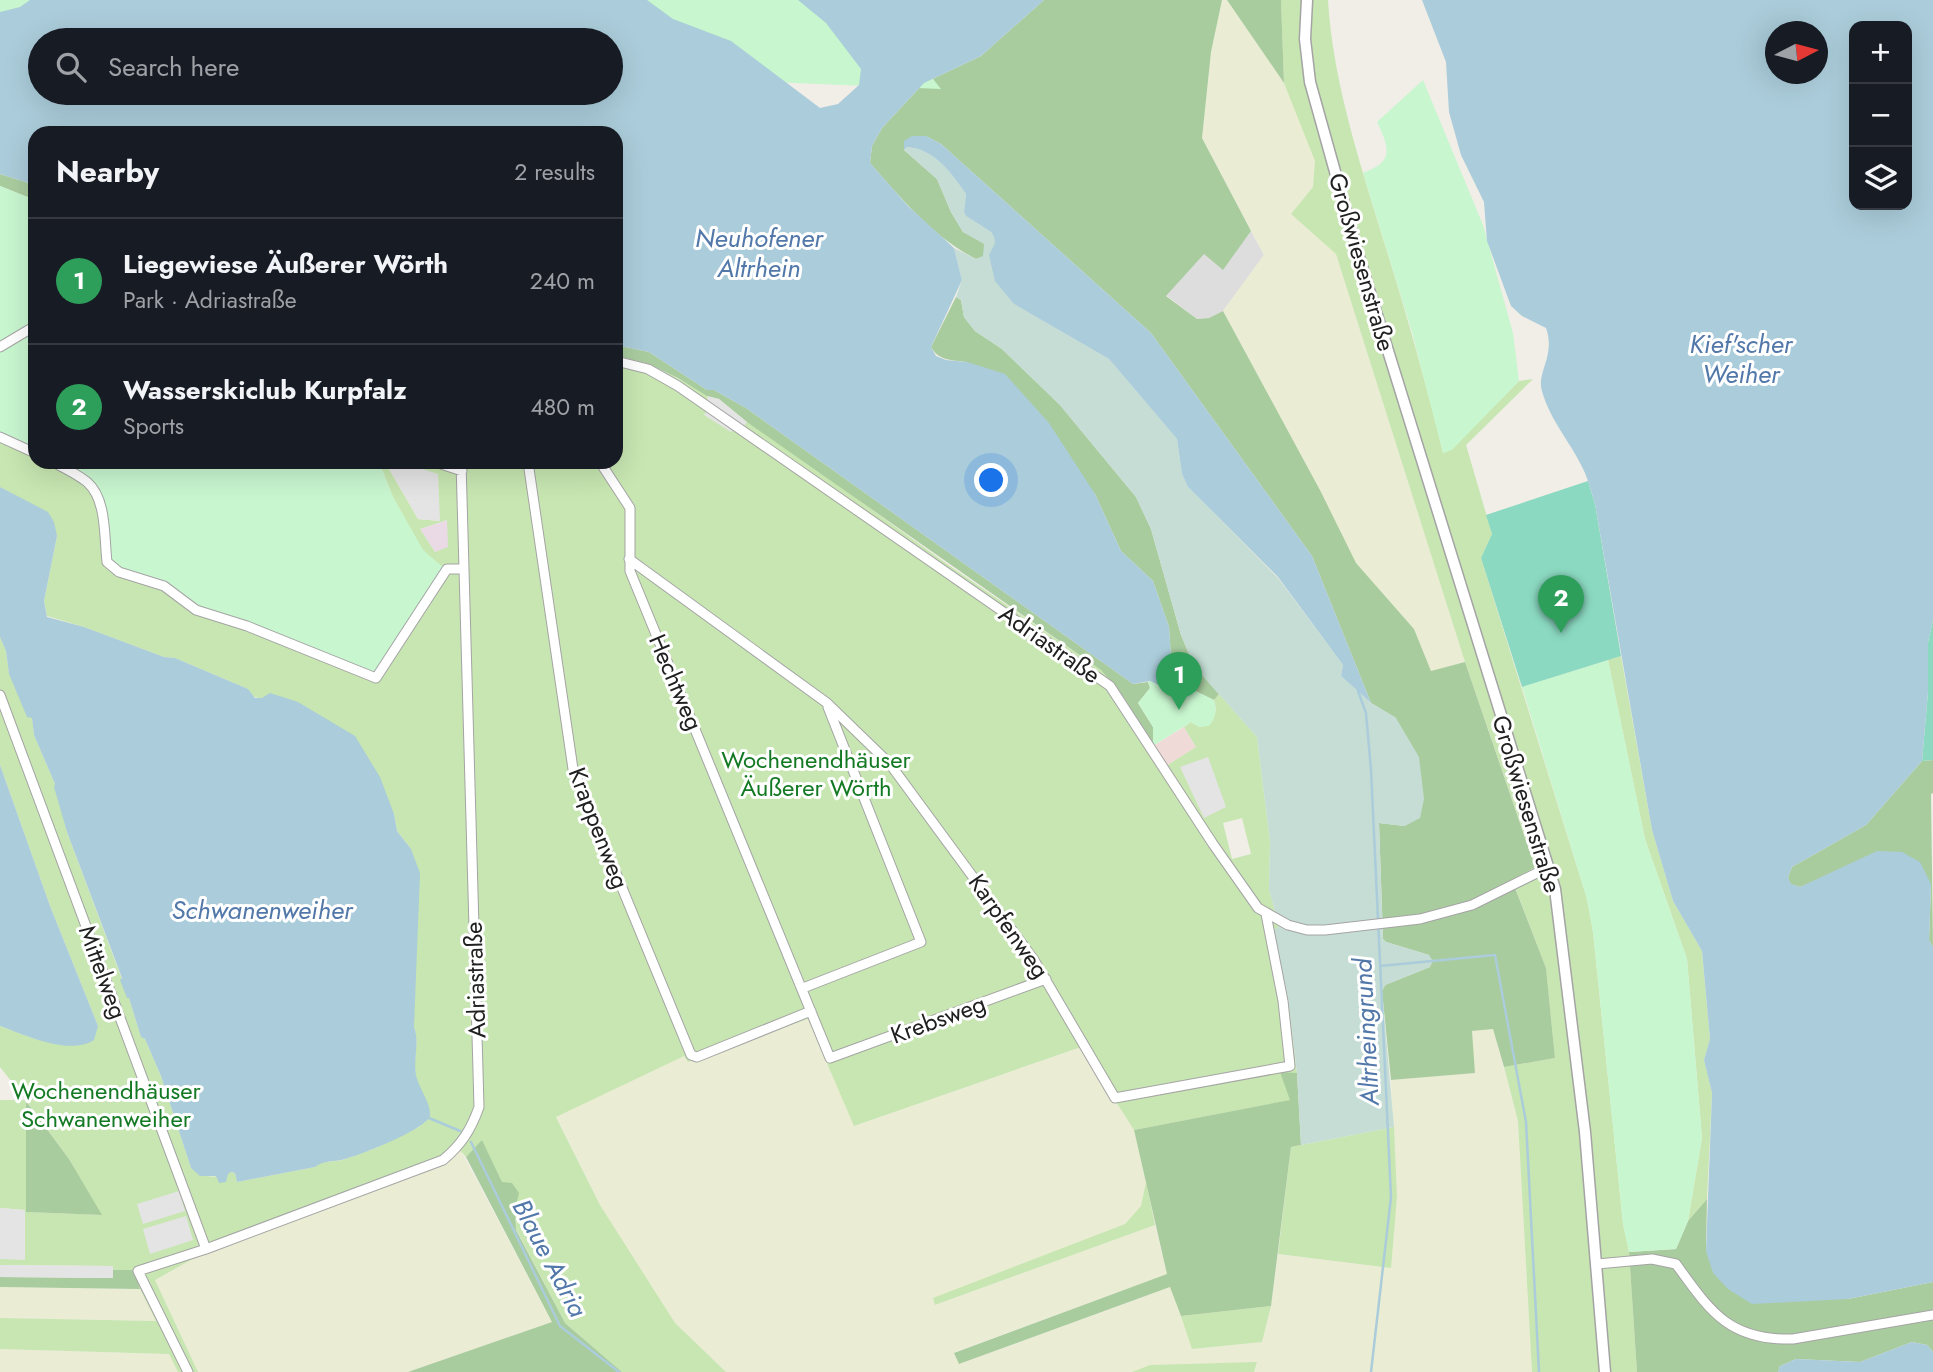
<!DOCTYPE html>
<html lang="en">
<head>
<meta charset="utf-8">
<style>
	body { margin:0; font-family:Jost,sans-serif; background:#20242c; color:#f1f3f6 }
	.controls { position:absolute; right:21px; top:21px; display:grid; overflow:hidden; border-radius:14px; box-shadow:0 7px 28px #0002 }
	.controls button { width:63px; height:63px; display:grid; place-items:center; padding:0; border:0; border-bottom:2px solid #363941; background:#171b24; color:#f1f3f6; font:35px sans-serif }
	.compass { position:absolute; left:1765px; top:21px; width:63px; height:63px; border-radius:50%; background:#171b24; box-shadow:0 7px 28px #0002; rotate:84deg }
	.you { position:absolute; left:992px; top:481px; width:24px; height:24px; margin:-18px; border:5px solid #fff; border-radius:50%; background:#1a73e8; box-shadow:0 0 0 10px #1a73e833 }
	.badge { display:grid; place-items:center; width:46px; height:46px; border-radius:50%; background:#1a73e8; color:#fff; font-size:23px; font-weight:700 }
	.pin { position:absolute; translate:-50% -58px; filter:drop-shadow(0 2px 4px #0008) }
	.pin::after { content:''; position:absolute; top:37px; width:24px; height:21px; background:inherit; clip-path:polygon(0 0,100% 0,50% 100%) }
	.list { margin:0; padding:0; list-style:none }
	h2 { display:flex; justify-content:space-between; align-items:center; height:91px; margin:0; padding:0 28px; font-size:30px }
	h2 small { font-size:23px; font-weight:400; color:#9ea1a6 }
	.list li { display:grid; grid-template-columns:46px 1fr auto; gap:21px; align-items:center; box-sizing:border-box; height:126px; padding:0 28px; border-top:2px solid #363941 }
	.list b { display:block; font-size:26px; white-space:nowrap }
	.list p { margin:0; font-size:23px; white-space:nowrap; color:#9ea1a6 }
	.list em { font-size:23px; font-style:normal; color:#9ea1a6 }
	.icon { flex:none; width:38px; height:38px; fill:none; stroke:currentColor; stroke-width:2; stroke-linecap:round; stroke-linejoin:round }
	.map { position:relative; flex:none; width:1933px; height:1372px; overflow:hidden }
	.search { position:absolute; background:#171b24; box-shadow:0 7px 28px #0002; left:28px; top:28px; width:595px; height:77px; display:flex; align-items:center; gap:18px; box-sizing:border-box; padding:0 24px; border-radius:38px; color:#9ea1a6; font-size:26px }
	.panel { position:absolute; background:#171b24; box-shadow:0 7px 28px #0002; left:28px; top:126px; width:595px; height:343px; border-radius:21px }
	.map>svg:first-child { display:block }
	.residential { fill:#dedddd }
	.commercial { fill:#efdad8 }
	.industrial { fill:#e9dae5 }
	.farmland { fill:#eaedd4 }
	.grass { fill:#c7e6b1; fill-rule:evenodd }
	.forest { fill:#a9cc9f }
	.wetland { fill:#c5ddd4 }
	.park { fill:#c8f6cf }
	.pitch { fill:#8bd9c1 }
	.parking { fill:#e4e4e4 }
	.water { fill:#abccda; fill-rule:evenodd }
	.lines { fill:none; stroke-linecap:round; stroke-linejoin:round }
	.stream { stroke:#abccda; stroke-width:2.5 }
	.minor-casing { stroke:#a4a4a4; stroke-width:11 }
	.tertiary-casing { stroke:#a4a4a4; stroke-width:13 }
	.minor { stroke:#fff; stroke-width:9 }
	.tertiary { stroke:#fff; stroke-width:10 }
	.labels { text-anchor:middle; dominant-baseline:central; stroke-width:6; stroke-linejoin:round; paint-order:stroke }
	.street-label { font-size:24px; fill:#202020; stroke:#fff }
	.park-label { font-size:24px; fill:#137923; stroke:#fff }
	.water-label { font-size:26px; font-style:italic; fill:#5278aa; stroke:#fff }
</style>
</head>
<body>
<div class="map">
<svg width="1933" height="1372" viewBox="0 0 1933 1372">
	<rect width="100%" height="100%" fill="#f0eee7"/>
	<!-- residential -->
	<path class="residential" d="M 1251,231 L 1264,255 L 1223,311 L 1209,318 L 1197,319 L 1166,295 L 1204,253 L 1223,269 Z"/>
	<!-- commercial -->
	<path class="commercial" d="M 1184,727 L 1196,747 L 1166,766 L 1153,746 Z"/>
	<!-- industrial -->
	<path class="industrial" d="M 448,520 L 448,548 L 435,552 L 420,529 Z"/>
	<!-- farmland -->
	<path class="farmland" d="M 1222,0 L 1227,0 L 1284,83 L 1302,125 L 1315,161 L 1313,187 L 1291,214 L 1336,254 L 1465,662 L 1431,672 L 1414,629 L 1356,563 L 1321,492 L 1223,311 L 1264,255 L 1202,138 L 1211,52 Z
		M 808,1019 L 855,1126 L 1081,1047 L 1134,1130 L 1146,1182 L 1141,1206 L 1125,1224 L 933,1299 L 936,1305 L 1155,1225 L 1167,1274 L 955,1352 L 960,1364 L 1171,1287 L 1193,1349 L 1262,1342 L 1271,1306 L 1278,1254 L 1390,1268 L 1397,1197 L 1391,1080 L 1475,1073 L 1471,1031 L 1493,1029 L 1518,1121 L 1532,1372 L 1254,1372 L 1257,1363 L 1150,1365 L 1132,1372 L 726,1372 L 675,1323 L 600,1205 L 556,1116 L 684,1055 L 689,1062 Z
		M 460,1149 L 552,1322 L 408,1372 L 198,1372 L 155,1280 L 207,1251 Z
		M 0,1287 L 140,1289 L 157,1321 L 0,1318 Z
		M 0,1349 L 169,1354 L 178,1372 L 0,1372 Z"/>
	<!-- grass -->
	<path class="grass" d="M 1281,0 L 1328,0 C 1333,87 1364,175 1389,258 C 1409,323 1427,387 1443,453 L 1452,449 L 1519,381 L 1533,379 L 1466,445 L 1492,534 L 1481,558 L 1587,899 L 1593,932 L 1623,1224 L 1629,1252 L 1637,1372 L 1532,1372 L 1518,1121 L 1504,1067 L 1555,1058 L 1546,968 L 1512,879 L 1535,866 L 1465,662 L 1336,254 L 1291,214 L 1313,187 L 1315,161 L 1284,83 Z
		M 616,356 C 638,362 659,368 679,379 C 693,386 705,395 719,399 L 947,564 L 1101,670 L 1125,699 L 1166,766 L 1196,747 L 1184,727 L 1191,722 L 1199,727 L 1209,725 C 1216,718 1217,709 1214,700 L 1219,694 L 1257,737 L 1270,841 L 1269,889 L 1279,927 L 1273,930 L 1288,997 L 1297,1073 L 1281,1073 L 1291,1100 L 1134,1130 L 1081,1047 L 854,1126 L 808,1019 L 688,1062 L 684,1056 L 556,1117 L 600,1205 L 675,1323 L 726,1372 L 622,1372 L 565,1323 L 516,1229 L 515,1209 L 482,1141 L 466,1157 L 459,1149 L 207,1251 L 155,1280 L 198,1372 L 178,1372 L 169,1354 L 0,1349 L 0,1318 L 156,1321 L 140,1289 L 134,1270 L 113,1270 L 113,1266 L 0,1265 L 0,1259 L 25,1259 L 25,1210 L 0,1208 L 0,1100 L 26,1100 L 0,1067 L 0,1026 L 38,1040 L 98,1026 L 50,906 L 0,765 L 0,637 L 6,651 L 9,674 L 32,717 L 34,735 L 55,784 L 67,832 L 129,998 L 141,1037 L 145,1039 L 161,1076 L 191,1168 C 203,1178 218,1179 231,1172 L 235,1173 L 237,1182 L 315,1167 L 318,1163 L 343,1160 L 376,1148 L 419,1127 L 430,1113 C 425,1102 419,1089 416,1077 C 412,1060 420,1043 414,1027 L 411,849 L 397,831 L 394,814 L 262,698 C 254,698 252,696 248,689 L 175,658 L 164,657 L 84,627 L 47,616 L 44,601 L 57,536 L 16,496 L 0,487 L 0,434 L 35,450 L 35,462 L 58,462 L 444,569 L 423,551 L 393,497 L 379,462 L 385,462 L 418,519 L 439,521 L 438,475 L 401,462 L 616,462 ZM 447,520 L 448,547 L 435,552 L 420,529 ZM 1242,818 L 1251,854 L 1232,859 L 1223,823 ZM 27,1102 L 69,1159 L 101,1215 L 26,1212 Z
		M 1621,656 L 1652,830 L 1673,901 L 1702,951 L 1710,1039 L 1704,1060 L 1712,1093 L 1707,1199 L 1688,1221 L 1702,1138 L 1687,959 L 1645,839 L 1608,660 Z
		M 1394,1127 L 1397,1197 L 1391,1268 L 1278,1254 L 1291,1147 Z
		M 1146,1182 L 1155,1225 L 935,1305 L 933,1298 L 1125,1224 L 1141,1206 Z
		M 1271,1306 L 1262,1342 L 1192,1349 L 1181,1316 Z
		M 1257,1362 L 1254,1372 L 1132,1372 L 1150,1365 Z"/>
	<!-- forest -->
	<path class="forest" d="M 1044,0 L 1222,0 L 1211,52 L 1202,138 L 1251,231 L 1223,270 L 1204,254 L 1166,296 L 1197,319 L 1209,318 L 1223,311 L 1321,492 L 1356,563 L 1414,629 L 1431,671 L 1465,662 L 1535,867 L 1512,880 L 1546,968 L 1555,1058 L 1504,1067 L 1493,1029 L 1472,1031 L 1475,1073 L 1391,1080 L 1382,991 L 1385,985 L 1430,967 L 1429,955 L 1386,942 L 1383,939 L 1379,823 L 1405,826 L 1396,718 L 1371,703 L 1312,556 L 1151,333 L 941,144 L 926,136 L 912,136 L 904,150 L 937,179 L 951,212 L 963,232 L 984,243 L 985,250 L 983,257 L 976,259 C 933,237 902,199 870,163 L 872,146 L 882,128 L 924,83 L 981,56 Z
		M 1227,0 L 1281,0 L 1284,83 Z
		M 0,174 L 35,185 L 35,200 L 0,186 Z
		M 956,297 L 961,300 L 964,317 L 975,331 L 1002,349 L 1060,405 L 1136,497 L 1151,529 L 1181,635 L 1194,666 L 1219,694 L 1214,700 L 1170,679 L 1172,672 L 1169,627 L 1153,581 L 1121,551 L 1095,494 L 967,362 C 951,360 939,361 931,347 Z
		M 616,345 L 649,352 L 707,390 L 714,390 L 746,408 L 1133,684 L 1148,682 L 1150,688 L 1138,703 L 1153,727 L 1153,746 L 1125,699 L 1101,670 L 747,422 L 719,399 L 707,396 L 678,378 L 646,363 L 616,356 Z
		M 1933,760 L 1933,793 L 1931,794 L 1933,947 L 1929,940 L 1931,884 L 1827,876 L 1800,887 L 1790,884 L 1788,877 L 1792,867 L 1866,825 L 1922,761 Z
		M 1280,1072 L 1297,1073 L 1301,1145 L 1291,1147 L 1271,1306 L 1181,1316 L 1170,1287 L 959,1364 L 954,1353 L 1167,1274 L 1134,1130 L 1290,1100 Z
		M 26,1101 L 69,1159 L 102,1215 L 26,1212 Z
		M 482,1140 L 502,1182 L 512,1183 L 519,1193 L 515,1209 L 516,1230 L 565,1323 L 622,1372 L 408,1372 L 552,1322 L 466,1157 Z
		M 1707,1199 L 1706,1251 L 1848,1299 L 1933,1282 L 1933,1352 L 1927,1345 L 1912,1342 L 1860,1362 L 1796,1359 L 1780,1366 L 1778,1372 L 1637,1372 L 1629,1252 L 1676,1249 L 1688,1221 Z
		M 113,1270 L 134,1270 L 140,1289 L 0,1287 L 0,1277 L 113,1278 Z"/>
	<!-- wetland -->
	<path class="wetland" d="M 907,147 C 935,149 952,174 966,194 L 964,212 L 966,216 L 991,232 L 994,237 L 1014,304 L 1109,359 L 1177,439 L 1182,474 L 1188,487 L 1278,578 L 1343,665 L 1341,676 L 1371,703 L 1396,718 L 1419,757 L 1424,799 L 1420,818 L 1405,826 L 1379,823 L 1383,939 L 1386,942 L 1429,955 L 1433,961 L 1430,967 L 1385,985 L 1382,991 L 1394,1127 L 1301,1145 L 1297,1073 L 1288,997 L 1273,930 L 1279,927 L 1269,889 L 1270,841 L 1257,737 L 1194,666 L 1181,635 L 1151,529 L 1136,497 L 1060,405 L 1002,349 L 975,331 L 964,317 L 961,300 L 956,297 L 962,280 L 954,248 L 976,259 L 983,256 L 984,244 L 963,232 L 951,212 L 937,179 L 904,150 Z"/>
	<!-- park -->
	<path class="park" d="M 0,0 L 843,0 L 906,45 L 941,89 L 769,82 L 611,40 L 40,40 L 0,56 Z
		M 1423,80 L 1483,225 L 1513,333 L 1519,381 L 1452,450 L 1443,453 L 1412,332 L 1363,173 C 1395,162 1389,147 1377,122 Z
		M 0,186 L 35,200 L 35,450 L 0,434 Z
		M 58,462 L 379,462 L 393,497 L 423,550 L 445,569 L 375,675 L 197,608 L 165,584 L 120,569 L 109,561 L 98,491 Z
		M 1608,660 L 1645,839 L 1687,959 L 1702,1138 L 1688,1221 L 1676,1249 L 1629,1252 L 1623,1224 L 1593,932 L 1587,899 L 1522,687 Z
		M 1170,679 L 1214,700 C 1217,709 1216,718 1209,726 L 1199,727 L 1191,722 L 1153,746 L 1153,727 L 1138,703 L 1150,688 L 1148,682 L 1150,681 L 1161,686 Z"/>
	<!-- pitch -->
	<path class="pitch" d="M 1588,481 L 1595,504 L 1621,656 L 1522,687 L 1481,558 L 1492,534 L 1486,515 Z
		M 1933,620 L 1933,760 L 1922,761 L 1928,692 L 1928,642 Z"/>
	<!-- parking -->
	<path class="parking" d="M 707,396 L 719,399 L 747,422 L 741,430 L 735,426 L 731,432 L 704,415 L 709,408 Z
		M 385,462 L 401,462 L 438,474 L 440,521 L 418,519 Z
		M 1208,757 L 1226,807 L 1204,818 L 1180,767 Z
		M 179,1191 L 185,1211 L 143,1224 L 137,1204 Z
		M 0,1208 L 25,1210 L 25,1260 L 0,1259 Z
		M 186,1216 L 193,1240 L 150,1254 L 143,1229 Z
		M 0,1265 L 113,1266 L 113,1278 L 0,1277 Z"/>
	<!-- water -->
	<path class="water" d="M 30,0 L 647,0 L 673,19 L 731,41 L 820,108 L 838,104 L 859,85 L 861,69 L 826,23 L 798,0 L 1044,0 L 981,56 L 924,83 L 882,128 L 872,146 L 870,163 L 908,206 L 954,248 L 962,280 L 931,347 L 936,356 L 946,360 L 967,362 L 1005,374 L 1049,423 L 1095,494 L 1121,551 L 1153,581 L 1169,627 L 1172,672 L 1170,679 L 1161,686 L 1150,681 L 1133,684 L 746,408 L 714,390 L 707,390 L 649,352 L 616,345 L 616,133 L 35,133 L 35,185 L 0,174 L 0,12 L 20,7 ZM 611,40 L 611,93 L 40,93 L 40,40 Z
		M 1422,0 L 1933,0 L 1933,620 L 1928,642 L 1928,692 L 1922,761 L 1866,825 L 1792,867 L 1788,877 L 1791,884 L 1800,887 L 1877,851 L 1902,852 L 1920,862 L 1931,884 L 1929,940 L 1933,947 L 1933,1282 L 1848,1299 L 1752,1304 L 1728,1289 L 1713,1273 L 1706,1251 L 1712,1093 L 1704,1060 L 1710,1039 L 1702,951 L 1673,901 L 1652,830 L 1595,504 C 1592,494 1589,483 1585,473 C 1573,445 1550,421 1542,391 C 1536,372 1556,356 1546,328 L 1522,316 L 1511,306 L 1487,241 L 1484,202 L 1461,155 L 1449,112 L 1446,62 ZM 1907,26 L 1907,205 L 1854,205 L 1854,26 ZM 1776,32 L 1818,32 L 1818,74 L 1776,74 Z
		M 912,136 L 926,136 L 941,144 L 1151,333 L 1312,556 L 1371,703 L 1341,676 L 1343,665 L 1278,577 L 1188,487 L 1182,474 L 1177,439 L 1109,359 L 1014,304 L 995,281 L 989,255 L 995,243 L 994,237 L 991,232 L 966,216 L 964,212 L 966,194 C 952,174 935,149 907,147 L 904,150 L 904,141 Z
		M 0,487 L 48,512 L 54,522 L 57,536 L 44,601 L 47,617 L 84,627 L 164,657 L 175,658 L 248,689 L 255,698 L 262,698 L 270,693 L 298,702 L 355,736 L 380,777 L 394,814 L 397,831 L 411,849 L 420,873 L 414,1027 C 420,1042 413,1059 416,1075 C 418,1087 431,1103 430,1115 C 428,1129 360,1155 345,1159 C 336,1162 323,1160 315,1167 L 237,1182 L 235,1173 L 231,1172 L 228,1174 L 226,1182 L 219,1183 L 216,1176 L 200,1176 L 191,1168 L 161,1076 L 145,1039 L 141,1037 L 129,998 L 127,998 L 120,980 L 122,978 L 67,832 L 54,787 L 55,784 L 34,735 L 32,718 L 27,717 L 9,674 L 6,651 L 0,637 Z
		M 0,765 L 50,906 L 98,1026 L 94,1040 C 69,1056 25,1035 0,1026 Z
		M 1912,1342 L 1927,1345 L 1933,1352 L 1933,1372 L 1778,1372 L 1780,1366 L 1796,1359 L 1860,1362 Z"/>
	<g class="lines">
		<!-- stream -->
		<path class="stream" d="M 1358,691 L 1366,713 L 1371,770 L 1391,1197 L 1371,1372
			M 1380,966 L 1495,955 L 1526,1122 L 1539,1372
			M 429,1118 L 460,1131
			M 471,1142 L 560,1326 L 619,1372"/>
		<defs>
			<path id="minor" d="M 0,347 L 35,326
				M 616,361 L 648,369 L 678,386 L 1110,686 L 1213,844 L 1258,908 L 1288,925 L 1307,930 L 1325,930 L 1420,919 L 1472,905 L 1549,867
				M 0,437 L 35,453
				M 53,462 C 64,468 77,474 87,482 C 107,499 104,537 107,562 L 119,572 L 164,586 L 196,610 L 247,626 L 376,678 L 447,569 L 464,569
				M 435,462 L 462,471
				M 528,462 L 573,769 L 691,1055 L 697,1057 L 811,1011
				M 600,462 L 630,508 L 630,571 L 830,1058 L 1046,979
				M 629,559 L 827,703 L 890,764 L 1034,960 L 1115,1098 L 1290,1066 L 1283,1001 L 1266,914
				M 0,695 L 206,1249
				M 803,988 L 921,942 L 828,707
				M 1597,1264 L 1652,1259 L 1676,1264 C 1710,1311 1729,1341 1793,1339 L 1933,1315
				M 188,1372 L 138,1271 L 206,1249 L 443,1160 C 461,1145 471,1130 479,1107 L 461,462"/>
			<path id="tertiary" d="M 1307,0 L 1305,39 L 1310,82 L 1358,254 L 1555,889 L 1585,1132 L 1605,1372"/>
		</defs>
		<!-- minor casing -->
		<use href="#minor" class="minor-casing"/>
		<!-- tertiary casing -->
		<use href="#tertiary" class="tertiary-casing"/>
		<!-- minor -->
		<use href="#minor" class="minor"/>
		<!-- tertiary -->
		<use href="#tertiary" class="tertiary"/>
	</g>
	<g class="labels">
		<!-- street labels -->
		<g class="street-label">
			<text transform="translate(1362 262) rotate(74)">Großwiesenstraße</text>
			<text transform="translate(1050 644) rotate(35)">Adriastraße</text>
			<text transform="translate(676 682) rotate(67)">Hechtweg</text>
			<text transform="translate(1527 804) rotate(73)">Großwiesenstraße</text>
			<text transform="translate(599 828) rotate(69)">Krappenweg</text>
			<text transform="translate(1009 926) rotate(55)">Karpfenweg</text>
			<text transform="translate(103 972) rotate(70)">Mittelweg</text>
			<text transform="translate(475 980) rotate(-92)">Adriastraße</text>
			<text transform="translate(938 1019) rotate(-20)">Krebsweg</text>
		</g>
		<!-- park labels -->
		<g class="park-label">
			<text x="816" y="759">Wochenendhäuser<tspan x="816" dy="28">Äußerer Wörth</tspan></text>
			<text x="106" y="1090">Wochenendhäuser<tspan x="106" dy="28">Schwanenweiher</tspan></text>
		</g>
		<!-- water labels -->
		<g class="water-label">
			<text x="759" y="238">Neuhofener<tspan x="759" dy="30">Altrhein</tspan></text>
			<text x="1741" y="344">Kief'scher<tspan x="1741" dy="30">Weiher</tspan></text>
			<text x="262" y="910">Schwanenweiher</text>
			<text transform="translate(1366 1032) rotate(-93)">Altrheingrund</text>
			<text transform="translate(550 1258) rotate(62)">Blaue Adria</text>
		</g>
	</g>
</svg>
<div class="controls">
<button>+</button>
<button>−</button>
<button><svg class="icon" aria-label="layers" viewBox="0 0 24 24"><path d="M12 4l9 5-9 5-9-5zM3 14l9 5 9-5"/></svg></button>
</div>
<svg class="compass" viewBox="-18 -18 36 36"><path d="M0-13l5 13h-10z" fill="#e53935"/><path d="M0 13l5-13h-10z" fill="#9ea1a6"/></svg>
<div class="you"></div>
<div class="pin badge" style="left:1179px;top:710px;background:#2e9e5b">1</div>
<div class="pin badge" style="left:1561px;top:633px;background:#2e9e5b">2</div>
<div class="search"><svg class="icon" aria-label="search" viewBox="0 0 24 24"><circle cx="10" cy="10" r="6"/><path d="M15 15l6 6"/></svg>Search here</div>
<section class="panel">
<h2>Nearby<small>2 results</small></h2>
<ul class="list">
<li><span class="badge" style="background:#2e9e5b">1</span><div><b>Liegewiese Äußerer Wörth</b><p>Park · Adriastraße</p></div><em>240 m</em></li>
<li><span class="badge" style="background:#2e9e5b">2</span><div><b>Wasserskiclub Kurpfalz</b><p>Sports</p></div><em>480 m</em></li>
</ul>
</section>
</div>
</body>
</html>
